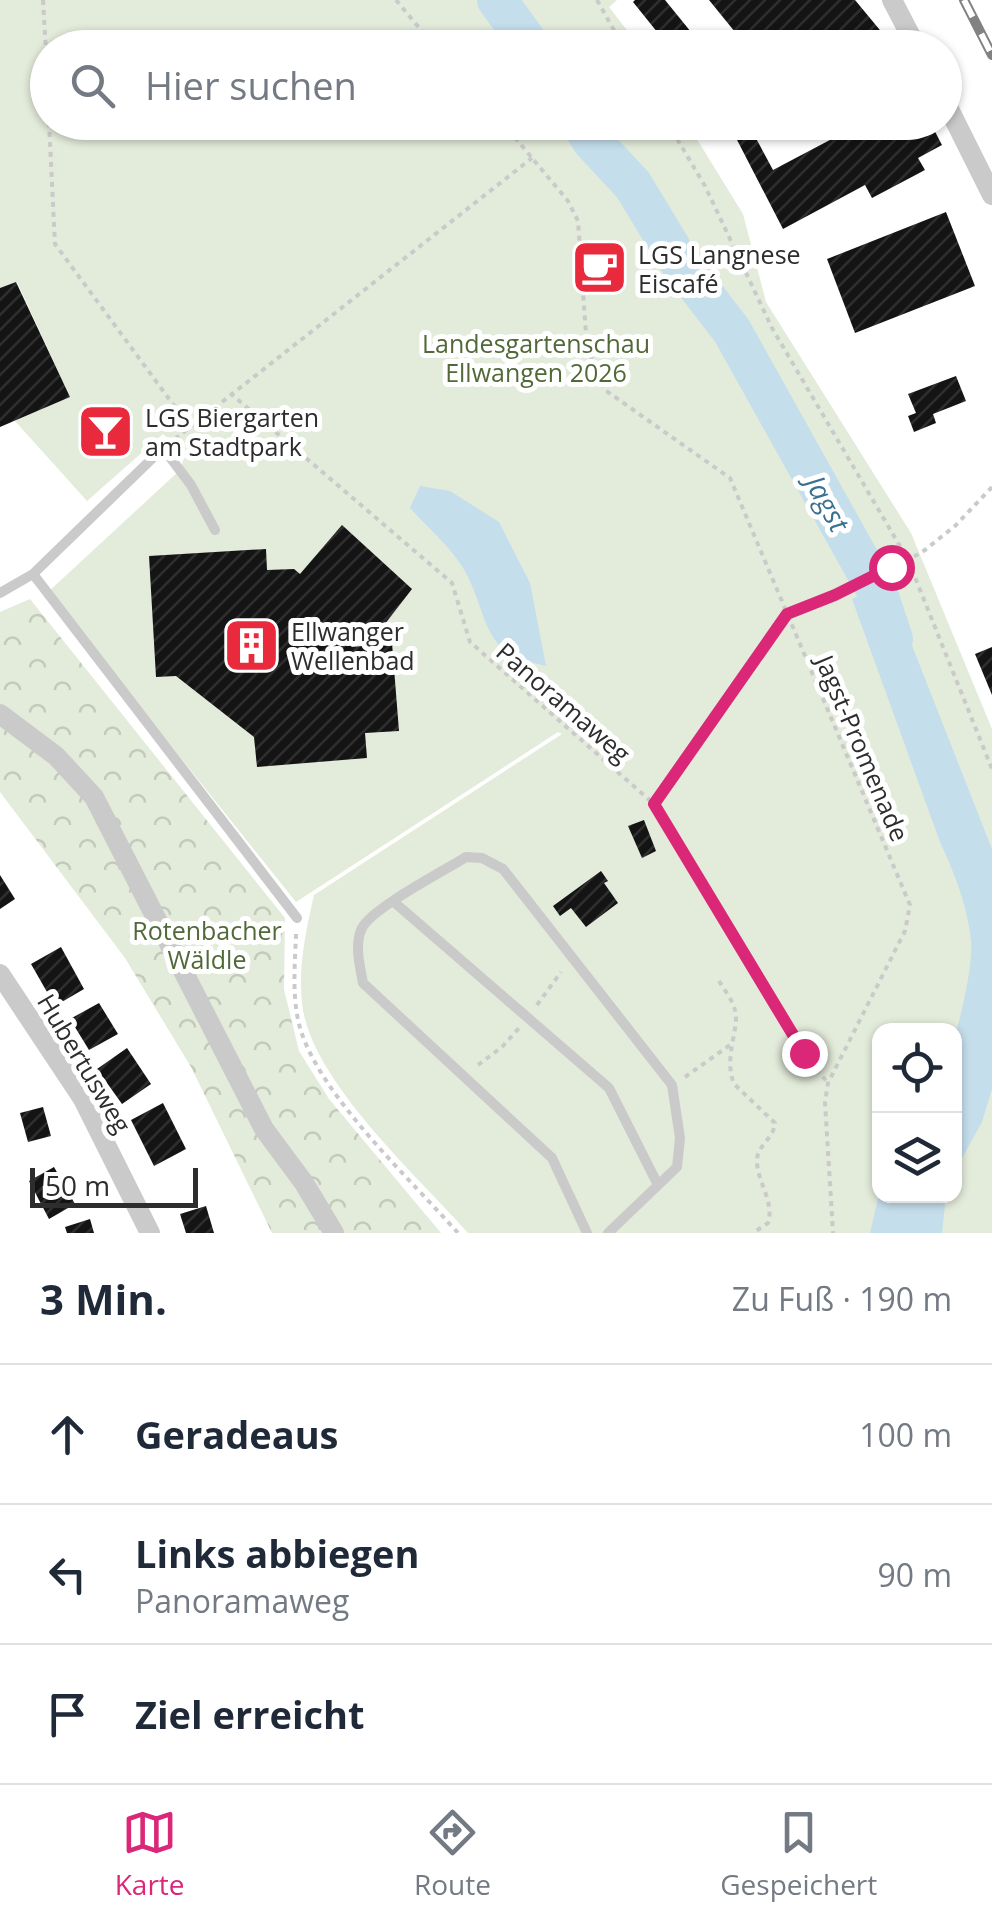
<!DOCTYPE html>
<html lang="de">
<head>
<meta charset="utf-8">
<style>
	body { margin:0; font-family:"Open Sans",sans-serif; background:#f2f2f3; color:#1f2937 }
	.controls { position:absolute; right:30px; bottom:30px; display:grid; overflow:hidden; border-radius:20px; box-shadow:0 2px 8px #0004 }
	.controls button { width:90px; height:90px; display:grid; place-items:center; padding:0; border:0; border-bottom:2px solid #e0e1e3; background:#fff; color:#1f2937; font:50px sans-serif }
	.scale { position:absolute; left:30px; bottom:25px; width:168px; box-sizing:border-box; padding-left:10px; border:5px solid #2d2d2d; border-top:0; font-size:28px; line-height:35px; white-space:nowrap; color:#2d2d2d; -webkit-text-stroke:8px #fff; paint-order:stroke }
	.stop { position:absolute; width:30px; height:30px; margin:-22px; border:8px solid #db2777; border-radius:50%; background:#fff }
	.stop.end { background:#db2777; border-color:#fff; box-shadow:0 2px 10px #0008 }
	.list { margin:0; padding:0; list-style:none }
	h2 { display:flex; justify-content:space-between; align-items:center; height:130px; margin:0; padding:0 40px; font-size:42px }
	h2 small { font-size:32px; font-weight:400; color:#747a83 }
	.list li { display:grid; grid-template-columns:65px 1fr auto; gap:30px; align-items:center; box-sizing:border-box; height:140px; padding:0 40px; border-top:2px solid #e0e1e3 }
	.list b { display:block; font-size:38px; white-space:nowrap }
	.list p { margin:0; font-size:32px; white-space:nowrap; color:#747a83 }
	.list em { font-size:32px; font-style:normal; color:#747a83 }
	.icon { flex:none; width:55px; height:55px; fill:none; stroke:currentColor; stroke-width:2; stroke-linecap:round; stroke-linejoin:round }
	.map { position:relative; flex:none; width:992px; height:1233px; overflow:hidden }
	.search { position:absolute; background:#fff; box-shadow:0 2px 8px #0004; left:30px; right:30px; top:30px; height:110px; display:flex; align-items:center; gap:25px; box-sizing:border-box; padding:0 35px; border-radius:55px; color:#747a83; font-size:38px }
	.sheet { height:550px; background:#fff }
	nav { display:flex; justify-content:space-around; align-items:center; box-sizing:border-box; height:140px; border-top:2px solid #e0e1e3; background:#fff; font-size:28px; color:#747a83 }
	nav a { display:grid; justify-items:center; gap:5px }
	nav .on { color:#db2777 }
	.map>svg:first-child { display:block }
	.forest { fill:url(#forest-crowns) }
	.park { fill:#e3ebda; fill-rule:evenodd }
	.water { fill:#c5deec }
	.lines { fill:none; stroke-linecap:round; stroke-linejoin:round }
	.river { stroke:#c5deec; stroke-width:40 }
	.building { fill:url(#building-hatch) }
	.path { stroke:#cacaca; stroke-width:4; stroke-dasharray:5 5; stroke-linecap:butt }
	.service { stroke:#cacaca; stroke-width:10 }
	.minor { stroke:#cacaca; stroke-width:20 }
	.rail-casing { stroke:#828282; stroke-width:10 }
	.rail { stroke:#fff; stroke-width:6; stroke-dasharray:19; stroke-linecap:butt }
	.route { stroke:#db2777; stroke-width:12 }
	.labels { text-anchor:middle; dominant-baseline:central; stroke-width:10; stroke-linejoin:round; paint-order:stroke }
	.poi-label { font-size:25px; fill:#2d2d2d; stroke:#fff; text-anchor:start }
	.park-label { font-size:25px; fill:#516939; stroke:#fff }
	.street-label { font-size:25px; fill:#2d2d2d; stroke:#fff }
	.water-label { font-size:28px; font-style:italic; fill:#397190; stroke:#fff }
</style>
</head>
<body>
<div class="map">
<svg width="992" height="1233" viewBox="0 0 992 1233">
	<defs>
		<pattern id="forest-crowns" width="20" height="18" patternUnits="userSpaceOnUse" patternTransform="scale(2.5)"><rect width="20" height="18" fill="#e3ebda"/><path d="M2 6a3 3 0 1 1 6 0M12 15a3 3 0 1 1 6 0" fill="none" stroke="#c3cabb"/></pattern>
		<pattern id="building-hatch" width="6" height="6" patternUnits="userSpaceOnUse" patternTransform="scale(2.5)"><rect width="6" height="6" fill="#141414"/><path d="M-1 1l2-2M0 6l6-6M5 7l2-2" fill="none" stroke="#2e2e2e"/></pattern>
	</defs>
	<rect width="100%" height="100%" fill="#fff"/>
	<!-- forest -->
	<path class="forest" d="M 30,599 L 285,918 L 284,989 L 299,1051 L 329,1099 L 441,1233 L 272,1233 L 191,1067 L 125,958 L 0,792 L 0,612 Z"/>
	<!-- park -->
	<path class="park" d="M 0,0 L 617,0 L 609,7 L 640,47 L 48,48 L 48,122 L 687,123 L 743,214 L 766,302 L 911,533 L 992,729 L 992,1233 L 468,1233 C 417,1175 310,1080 302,1003 C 298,967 306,930 314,895 L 562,734 L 558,732 L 296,902 L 48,592 L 180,470 L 185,454 L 163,434 L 87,501 L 15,421 L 70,397 L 17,282 L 0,288 ZM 880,1030 L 954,1030 L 954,1196 L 880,1196 Z"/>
	<!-- water -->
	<path class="water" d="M 420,486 L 450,491 L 499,522 L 530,583 L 546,666 C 480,653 491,622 466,573 C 454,550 428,528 410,508 Z
		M 887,582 L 992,849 L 992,1089 L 982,1122 L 955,1171 L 955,1035 C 962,1011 973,966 971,941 C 968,907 954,872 940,842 L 852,599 Z
		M 879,1194 L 946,1196 L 942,1233 L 870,1233 Z"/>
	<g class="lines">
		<!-- river -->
		<path class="river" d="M 497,0 L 532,48
			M 580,122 L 592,141 L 633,185 L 682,266 L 732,331 L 877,591 L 893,639"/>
	</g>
	<!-- building -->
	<path class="building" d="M 635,0 L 665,0 L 704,48 L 670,48 L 633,2 Z
		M 709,0 L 855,0 L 889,41 L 881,48 L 748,48 Z
		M 864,122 L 890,122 L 892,126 L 899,122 L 930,122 L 942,145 L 918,158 L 925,170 L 872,198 L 865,185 L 783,229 L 735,136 L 750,127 L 773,170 Z
		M 946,212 L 975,286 L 855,333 L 827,259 Z
		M 16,282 L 70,397 L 0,427 L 0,288 Z
		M 956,376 L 966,401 L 933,414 L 936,423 L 914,432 L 908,416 L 916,413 L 908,394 Z
		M 342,525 L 412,589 L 371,642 L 344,622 L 334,633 L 352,647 L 392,643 L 399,731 L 365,733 L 367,758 L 257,767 L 254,737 L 176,676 L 156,677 L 149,556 L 266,549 L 267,570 L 294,569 L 300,574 Z
		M 992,647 L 992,695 L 975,654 Z
		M 644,820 L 656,851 L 642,858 L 628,826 Z
		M 601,871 L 608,881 L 604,883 L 618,903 L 586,927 L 571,908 L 560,916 L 553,906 Z
		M 0,875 L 15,899 L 0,909 Z
		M 61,947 L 84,989 L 55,1006 L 31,964 Z
		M 99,1003 L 118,1034 L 89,1050 L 70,1019 Z
		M 127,1048 L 151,1084 L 122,1104 L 97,1069 Z
		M 163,1103 L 186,1149 L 154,1166 L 131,1120 Z
		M 43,1107 L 51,1136 L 28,1142 L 20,1113 Z
		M 54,1167 L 75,1204 L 49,1219 L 29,1181 Z
		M 206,1206 L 214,1233 L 186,1233 L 180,1214 Z
		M 90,1219 L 94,1233 L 67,1233 L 65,1227 Z"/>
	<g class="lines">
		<!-- path -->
		<path class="path" d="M 43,0 L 48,87
			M 396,0 L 436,48
			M 597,0 L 624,48
			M 49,122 L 55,244 L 189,426
			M 502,122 L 568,201 L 578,221 L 587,348 L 605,390 L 730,478 L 910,905 L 905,931 L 828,1083 L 825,1102 L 833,1233
			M 667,122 L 705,186 L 772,328 L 908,560 L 992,769
			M 230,393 L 452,583 L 470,642 L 654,804 L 807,1058 L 828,1083
			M 175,439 L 532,158
			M 655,803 L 787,614 L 835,595 L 921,553 L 955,526 L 992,487
			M 296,934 C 295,965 291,1003 302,1034 C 325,1100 410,1179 458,1233
			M 719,981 C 724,989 733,1001 735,1010 C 740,1029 723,1056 734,1084 L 775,1123 C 774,1138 758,1145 757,1159 C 756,1181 775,1201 768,1223 L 753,1233
			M 537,1005 L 561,972
			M 478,1065 L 502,1047 L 519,1028
			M 685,1077 L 730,1045"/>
		<!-- service -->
		<path class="service" d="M 33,574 L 297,918
			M 0,593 L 33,574 L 163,448 L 191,485 L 215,530
			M 394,902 L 609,1088 L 658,1185
			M 587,1233 L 552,1158 L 363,983 C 360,967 354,944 362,928 C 372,908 444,871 466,857 L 482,858 L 503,869 L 672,1085 L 680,1138 L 677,1167 L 608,1233"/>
		<!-- minor -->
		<path class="minor" d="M 892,0 L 917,48
			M 944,99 L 992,195
			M 0,714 L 56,756 L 94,797 L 264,1129 L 304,1183 L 334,1233
			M 0,974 L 83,1099 L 150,1233"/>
		<defs>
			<path id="rail" d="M 964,0 L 992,55"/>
		</defs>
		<!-- rail casing -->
		<use href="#rail" class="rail-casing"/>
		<!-- rail -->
		<use href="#rail" class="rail"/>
	</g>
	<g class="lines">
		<!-- route -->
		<path class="route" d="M 804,1053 L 654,804 L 787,614 L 835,595 L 891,567"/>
	</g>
	<!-- icons -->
	<defs>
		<symbol id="cafe-square" viewBox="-11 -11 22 22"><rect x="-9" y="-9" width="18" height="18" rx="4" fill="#e92a3d" stroke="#fff"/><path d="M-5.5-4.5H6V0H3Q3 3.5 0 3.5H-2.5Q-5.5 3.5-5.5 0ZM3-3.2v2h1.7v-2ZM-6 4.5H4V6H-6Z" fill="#fff"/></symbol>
		<symbol id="bar-square" viewBox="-11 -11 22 22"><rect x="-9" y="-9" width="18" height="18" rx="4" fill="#e92a3d" stroke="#fff"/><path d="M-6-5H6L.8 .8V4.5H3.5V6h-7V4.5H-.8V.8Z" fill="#fff"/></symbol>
		<symbol id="building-square" viewBox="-11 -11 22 22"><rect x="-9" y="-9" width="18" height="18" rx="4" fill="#e92a3d" stroke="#fff"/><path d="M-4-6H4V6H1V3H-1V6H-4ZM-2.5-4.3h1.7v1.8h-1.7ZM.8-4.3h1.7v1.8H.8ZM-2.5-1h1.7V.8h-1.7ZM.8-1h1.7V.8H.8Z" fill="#fff"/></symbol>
	</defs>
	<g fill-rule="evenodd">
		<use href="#cafe-square" x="568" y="236" width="63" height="63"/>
		<use href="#bar-square" x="74" y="400" width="63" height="63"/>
		<use href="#building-square" x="220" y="614" width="63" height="63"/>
	</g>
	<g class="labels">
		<!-- poi labels -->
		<g class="poi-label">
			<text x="638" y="254">LGS Langnese<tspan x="638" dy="29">Eiscafé</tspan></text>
			<text x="145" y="417">LGS Biergarten<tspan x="145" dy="29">am Stadtpark</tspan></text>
			<text x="291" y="631">Ellwanger<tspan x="291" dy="29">Wellenbad</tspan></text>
		</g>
		<!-- park labels -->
		<g class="park-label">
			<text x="536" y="343">Landesgartenschau<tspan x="536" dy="29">Ellwangen 2026</tspan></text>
			<text x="207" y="930">Rotenbacher<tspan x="207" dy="29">Wäldle</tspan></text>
		</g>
		<!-- street labels -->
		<g class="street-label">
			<text transform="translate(564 702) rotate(41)">Panoramaweg</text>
			<text transform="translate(863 748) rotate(67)">Jagst-Promenade</text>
			<text transform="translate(85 1063) rotate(59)">Hubertusweg</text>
		</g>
		<!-- water labels -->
		<g class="water-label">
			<text transform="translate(828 503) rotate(61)">Jagst</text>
		</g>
	</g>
</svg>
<div class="controls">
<button><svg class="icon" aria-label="locate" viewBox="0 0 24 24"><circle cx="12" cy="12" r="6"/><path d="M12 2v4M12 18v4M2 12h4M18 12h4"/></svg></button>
<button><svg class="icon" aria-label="layers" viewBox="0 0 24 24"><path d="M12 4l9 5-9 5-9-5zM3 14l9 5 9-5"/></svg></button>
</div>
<div class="scale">50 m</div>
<div class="stop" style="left:891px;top:567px"></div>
<div class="stop end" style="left:804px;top:1053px"></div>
<div class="search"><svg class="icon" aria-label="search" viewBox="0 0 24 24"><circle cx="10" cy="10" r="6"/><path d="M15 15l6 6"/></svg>Hier suchen</div>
</div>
<section class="sheet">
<h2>3 Min.<small>Zu Fuß · 190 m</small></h2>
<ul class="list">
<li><svg class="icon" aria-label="ahead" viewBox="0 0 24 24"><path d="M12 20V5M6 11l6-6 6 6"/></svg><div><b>Geradeaus</b></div><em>100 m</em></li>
<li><svg class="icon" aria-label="left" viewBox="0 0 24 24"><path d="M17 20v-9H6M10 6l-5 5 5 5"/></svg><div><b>Links abbiegen</b><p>Panoramaweg</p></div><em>90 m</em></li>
<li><svg class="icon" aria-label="arrive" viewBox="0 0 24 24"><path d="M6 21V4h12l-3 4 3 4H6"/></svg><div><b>Ziel erreicht</b></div></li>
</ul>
</section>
<nav>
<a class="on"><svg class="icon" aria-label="map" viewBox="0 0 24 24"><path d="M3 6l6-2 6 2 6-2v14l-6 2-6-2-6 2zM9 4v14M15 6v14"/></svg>Karte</a>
<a><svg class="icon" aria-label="directions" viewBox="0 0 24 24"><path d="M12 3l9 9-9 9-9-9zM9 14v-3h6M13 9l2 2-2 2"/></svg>Route</a>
<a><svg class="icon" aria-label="saved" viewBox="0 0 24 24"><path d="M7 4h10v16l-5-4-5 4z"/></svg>Gespeichert</a>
</nav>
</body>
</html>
